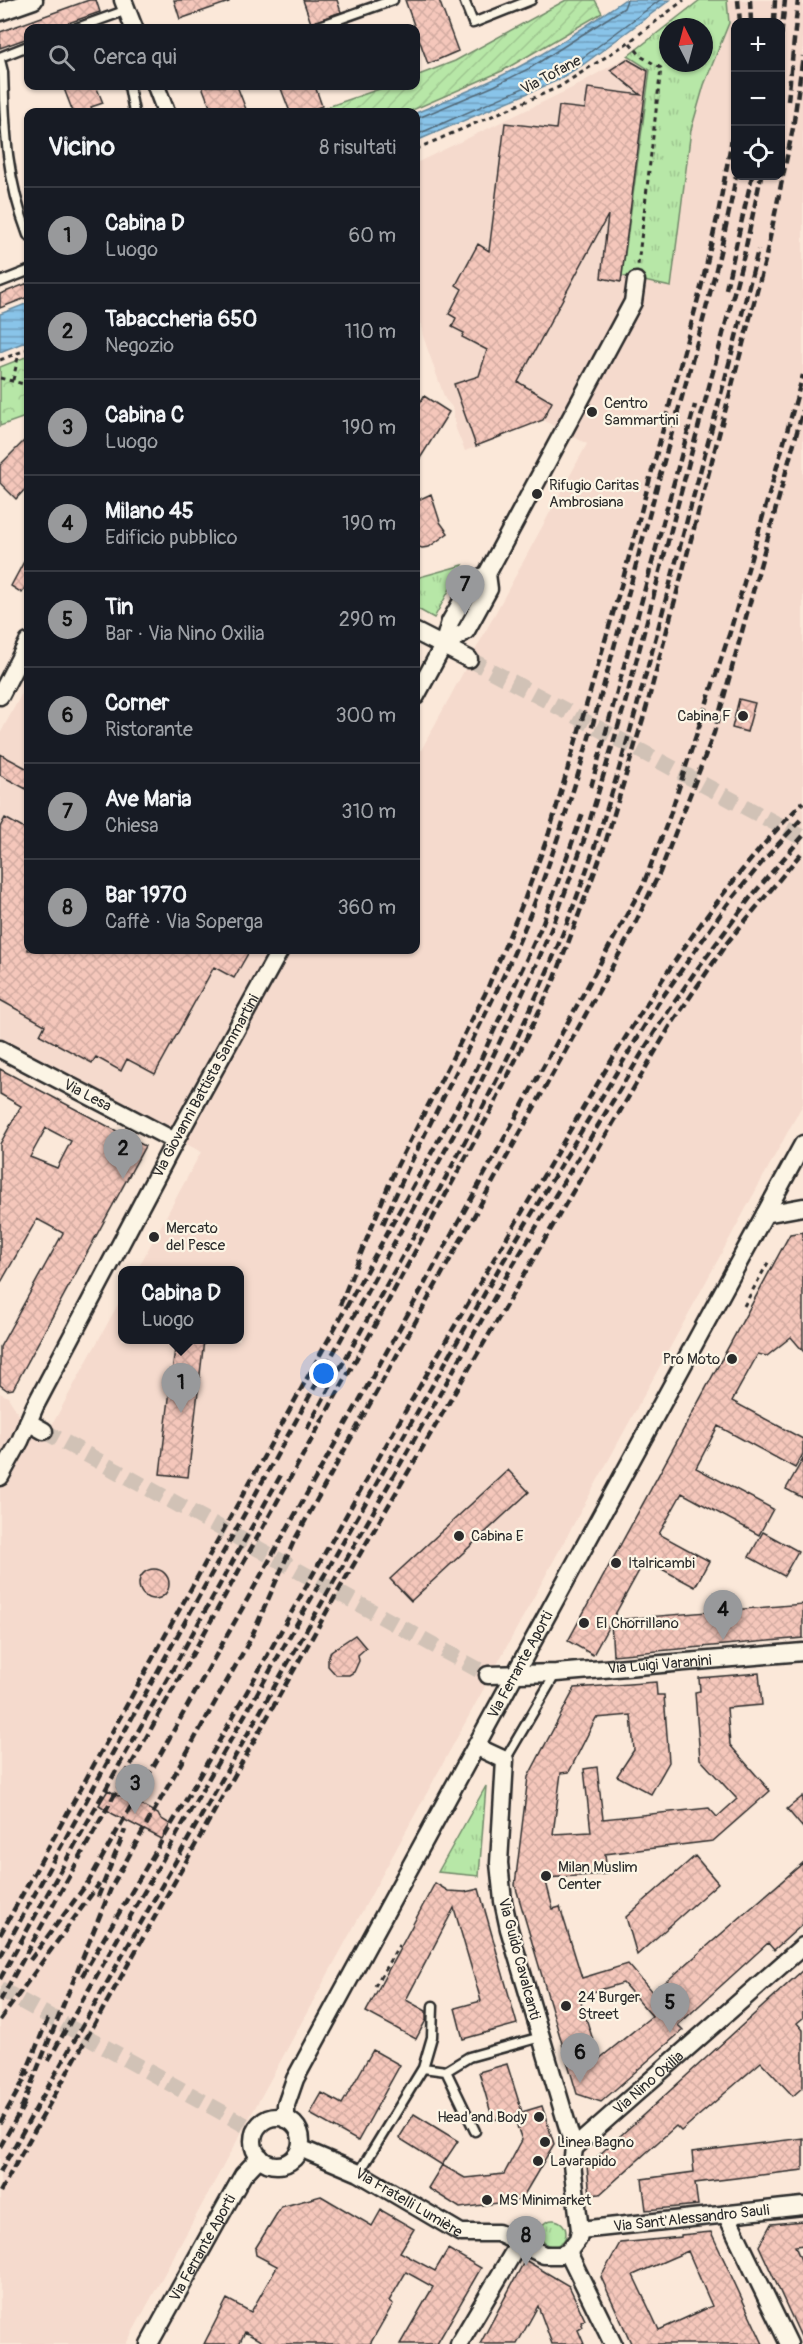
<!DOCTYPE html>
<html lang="it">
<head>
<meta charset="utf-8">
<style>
	body { margin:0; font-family:Pangolin,sans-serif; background:#20242c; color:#f1f3f6 }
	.controls { position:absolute; right:18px; top:18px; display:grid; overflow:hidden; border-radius:12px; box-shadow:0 2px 4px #0004 }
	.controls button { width:54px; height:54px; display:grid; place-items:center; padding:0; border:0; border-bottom:2px solid #363941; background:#171b24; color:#f1f3f6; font:30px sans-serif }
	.compass { position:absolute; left:659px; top:18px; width:54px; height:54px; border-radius:50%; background:#171b24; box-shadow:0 2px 4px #0004; rotate:354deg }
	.you { position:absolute; left:324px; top:1374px; width:21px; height:21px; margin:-15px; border:4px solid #fff; border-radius:50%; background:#1a73e8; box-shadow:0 0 0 9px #1a73e833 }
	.badge { display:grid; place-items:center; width:39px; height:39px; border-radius:50%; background:#98999b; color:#111; font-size:20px; font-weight:700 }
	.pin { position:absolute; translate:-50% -50px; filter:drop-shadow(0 2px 3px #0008) }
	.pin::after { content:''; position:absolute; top:32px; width:21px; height:18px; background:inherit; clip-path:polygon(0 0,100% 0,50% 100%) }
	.popup { position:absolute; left:118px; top:1266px; width:126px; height:78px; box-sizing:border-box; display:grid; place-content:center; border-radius:12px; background:#171b24; filter:drop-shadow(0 2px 4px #0005); font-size:20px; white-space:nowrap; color:#9ea1a6 }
	.popup b { font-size:22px; color:#f1f3f6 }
	.popup::after { content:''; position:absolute; left:50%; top:100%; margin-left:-12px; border:12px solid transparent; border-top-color:#171b24 }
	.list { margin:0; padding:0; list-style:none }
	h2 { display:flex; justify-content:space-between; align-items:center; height:78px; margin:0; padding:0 24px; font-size:26px }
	h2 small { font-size:20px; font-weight:400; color:#9ea1a6 }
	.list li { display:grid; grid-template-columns:39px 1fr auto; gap:18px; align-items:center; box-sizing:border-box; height:96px; padding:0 24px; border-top:2px solid #363941 }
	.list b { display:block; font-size:22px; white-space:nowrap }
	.list p { margin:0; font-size:20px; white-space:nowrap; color:#9ea1a6 }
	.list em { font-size:20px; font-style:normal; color:#9ea1a6 }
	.icon { flex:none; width:33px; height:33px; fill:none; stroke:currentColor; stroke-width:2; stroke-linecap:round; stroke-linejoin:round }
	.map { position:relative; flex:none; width:803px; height:2344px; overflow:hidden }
	.search { position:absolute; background:#171b24; box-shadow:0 2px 4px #0004; left:24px; top:24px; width:396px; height:66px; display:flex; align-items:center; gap:15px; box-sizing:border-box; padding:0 21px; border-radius:12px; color:#9ea1a6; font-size:22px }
	.panel { position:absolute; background:#171b24; box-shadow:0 2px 4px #0004; left:24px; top:108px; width:396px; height:846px; border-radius:12px }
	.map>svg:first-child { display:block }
	.built { fill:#f5dacd; fill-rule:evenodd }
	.grass { fill:url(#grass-tufts); stroke:#718969; stroke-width:1.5; fill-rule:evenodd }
	.park { fill:url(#park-crowns); stroke:#718969; stroke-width:1.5 }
	.garden { fill:url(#garden-furrows); stroke:#718969; stroke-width:1.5 }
	.water { fill:url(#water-rules); stroke:#63879d; stroke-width:1.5 }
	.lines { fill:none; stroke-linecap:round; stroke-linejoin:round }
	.shore { stroke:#516877; stroke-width:1.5 }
	.building { fill:url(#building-cross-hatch); stroke:#2b2b2b; stroke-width:1.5; fill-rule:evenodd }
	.street-tunnel { stroke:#d1c2b6; stroke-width:16; stroke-dasharray:16 8; stroke-linecap:butt }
	.lane-casing { stroke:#2b2b2b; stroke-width:13 }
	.street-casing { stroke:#2b2b2b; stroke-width:21 }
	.path { stroke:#2b2b2b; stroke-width:3; stroke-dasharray:4.5 4.5; stroke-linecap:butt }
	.lane { stroke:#fcf5e5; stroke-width:8 }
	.street { stroke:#fcf5e5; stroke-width:16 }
	.rail { stroke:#2b2b2b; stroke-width:4.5; stroke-dasharray:9 4.5; stroke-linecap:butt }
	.poi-dot { fill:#2b2b2b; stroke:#fcf5e5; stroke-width:2 }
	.labels { text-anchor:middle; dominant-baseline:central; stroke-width:4.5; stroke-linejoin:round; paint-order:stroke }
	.street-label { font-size:15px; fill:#2b2b2b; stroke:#fcf5e5 }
	.poi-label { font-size:15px; fill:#2b2b2b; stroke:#fcf5e5; text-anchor:start }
</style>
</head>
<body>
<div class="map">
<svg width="803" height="2344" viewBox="0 0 803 2344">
	<defs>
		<pattern id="grass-tufts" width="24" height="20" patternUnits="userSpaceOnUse" patternTransform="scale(1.5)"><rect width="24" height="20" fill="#b7e7a7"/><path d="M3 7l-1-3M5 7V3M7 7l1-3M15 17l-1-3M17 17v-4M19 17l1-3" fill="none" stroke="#9ec690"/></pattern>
		<pattern id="park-crowns" width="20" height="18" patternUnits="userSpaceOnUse" patternTransform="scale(1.5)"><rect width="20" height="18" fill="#b7e7a7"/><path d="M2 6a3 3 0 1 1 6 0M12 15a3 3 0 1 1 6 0" fill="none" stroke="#9ec690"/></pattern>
		<pattern id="garden-furrows" width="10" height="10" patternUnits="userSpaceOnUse" patternTransform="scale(1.5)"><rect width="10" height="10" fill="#b7e7a7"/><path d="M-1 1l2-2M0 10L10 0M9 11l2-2" fill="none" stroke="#9ec690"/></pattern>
		<pattern id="water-rules" width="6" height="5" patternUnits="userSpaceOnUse" patternTransform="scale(1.5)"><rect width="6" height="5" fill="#89c4e9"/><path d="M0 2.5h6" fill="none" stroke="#709fbd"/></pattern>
		<pattern id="building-cross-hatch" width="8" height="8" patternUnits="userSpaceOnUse" patternTransform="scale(1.5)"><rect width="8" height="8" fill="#f5c7bb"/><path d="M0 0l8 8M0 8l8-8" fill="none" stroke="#d2aba1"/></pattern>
	</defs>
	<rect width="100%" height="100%" fill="#fbe8d9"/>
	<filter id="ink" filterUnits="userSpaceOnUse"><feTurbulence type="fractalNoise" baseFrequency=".0167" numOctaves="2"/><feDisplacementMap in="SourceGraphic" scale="12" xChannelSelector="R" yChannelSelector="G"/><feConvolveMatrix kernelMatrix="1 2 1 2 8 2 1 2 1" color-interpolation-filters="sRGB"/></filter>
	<g filter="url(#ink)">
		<!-- built -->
		<path class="built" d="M 727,0 L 803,0 L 803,1104 L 126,2344 L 0,2344 L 0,1393 L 8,1397 L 24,1423 L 46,1436 L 122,1297 L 122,1340 L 240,1340 L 240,1270 L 137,1270 L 201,1152 L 0,1039 L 0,734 L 28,682 L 28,950 L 416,950 L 416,752 L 419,754 L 587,444 L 543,420 L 465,451 L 456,429 L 452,407 L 445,399 L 423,336 L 419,315 L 416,309 L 416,163 L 572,88 L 628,56 L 650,70 L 622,276 L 687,157 L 696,106 L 729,23 ZM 736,22 L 780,22 L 780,176 L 736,176 Z"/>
		<!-- grass -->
		<path class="grass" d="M 700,0 L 727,0 L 729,23 L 704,85 L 691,130 L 671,287 L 622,276 L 650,70 L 628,56 ZM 668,27 L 704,27 L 704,63 L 668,63 Z
			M 463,565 L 434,618 L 416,608 L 416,578 Z
			M 486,1786 L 479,1876 L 438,1872 Z
			M540 2233a13 13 0 1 1 26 0a13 13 0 1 1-26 0Z"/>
		<!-- park -->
		<path class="park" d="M 28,356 L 28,416 L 0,426 L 0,367 Z"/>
		<!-- garden -->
		<path class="garden" d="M 566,0 L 595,0 L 602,13 L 502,71 L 408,112 L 313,112 L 388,86 L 416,86 L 416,76 L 455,61 Z"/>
		<!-- water -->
		<path class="water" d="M 624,0 L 670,0 L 584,64 L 556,81 L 416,141 L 416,113 C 453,97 491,83 526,63 C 560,45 592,22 624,0 Z
			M 28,303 L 28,341 L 0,352 L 0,314 Z"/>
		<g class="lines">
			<!-- shore -->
			<path class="shore" d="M 416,119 L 492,87 L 530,68 L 624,8 L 627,0
				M 416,135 L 553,75 L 581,59 L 660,0"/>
		</g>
		<!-- building -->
		<path class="building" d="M 89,0 L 96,0 L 100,12 L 54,28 L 28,28 L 28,38 L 0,48 L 0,32 Z
			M 174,0 L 229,0 L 229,2 L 180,19 Z
			M 303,0 L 337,0 L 341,12 L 311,23 Z
			M 405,0 L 439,0 L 458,51 L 428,64 Z
			M 627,59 L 648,71 L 621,282 L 601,278 L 608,215 L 518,382 L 552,402 L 543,420 L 476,446 L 454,384 L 479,376 L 487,350 L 462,337 L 464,333 L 452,327 L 456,318 L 449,314 L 462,289 L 456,285 L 478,244 L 489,251 L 505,123 L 556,129 L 559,106 L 585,109 L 588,88 L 641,95 L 610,70 Z
			M 63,86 L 96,86 L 103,103 L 91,107 L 93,112 L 73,112 Z
			M 202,86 L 237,86 L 247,112 L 212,112 Z
			M 280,86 L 315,86 L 322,106 L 306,112 L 290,112 Z
			M 28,283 L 28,297 L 0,308 L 0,294 Z
			M 424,396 L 449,412 L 416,465 L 416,409 Z
			M 28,437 L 28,486 L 16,499 L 0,483 L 0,465 Z
			M 431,494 L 440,522 L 448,533 L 429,547 L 422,548 L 416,546 L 416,501 Z
			M 28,554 L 28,582 L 22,593 L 11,586 Z
			M 739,699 L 755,703 L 747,732 L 732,728 Z
			M 0,754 L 28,769 L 28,790 L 0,775 Z
			M 5,818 L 28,831 L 28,950 L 250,950 L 234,978 L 214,967 L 155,1074 L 127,1059 L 121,1071 L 96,1057 L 92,1063 L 40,1035 L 45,1025 L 0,1000 L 0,827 Z
			M 0,1069 L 145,1146 L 13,1389 L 7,1390 L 0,1385 L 0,1347 L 63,1233 L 37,1219 L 0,1284 L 0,1144 L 21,1106 L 0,1094 ZM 46,1128 L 71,1141 L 57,1168 L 30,1157 Z
			M 803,1232 L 803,1351 L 791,1337 L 767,1356 L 758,1354 L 732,1401 L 803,1439 L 803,1454 L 795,1468 L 718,1426 L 696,1468 L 773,1509 L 759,1535 L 682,1493 L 659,1534 L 709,1561 L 695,1587 L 645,1560 L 612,1620 L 803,1604 L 803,1638 L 613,1655 L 611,1622 L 593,1655 L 568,1641 L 790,1234 Z
			M 176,1340 L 204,1340 L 188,1477 L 160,1474 Z
			M 803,1459 L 803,1498 L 786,1489 Z
			M 508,1470 L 529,1492 L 411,1601 L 390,1579 Z
			M 763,1532 L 798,1551 L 784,1576 L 749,1557 Z
			M139 1584a15 15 0 1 1 30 0a15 15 0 1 1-30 0Z
			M 355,1635 L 366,1648 L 358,1655 L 359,1661 L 354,1672 L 349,1675 L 336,1675 L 328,1666 L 328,1659 L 331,1651 Z
			M 759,1673 L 762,1705 L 727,1708 L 730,1745 L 770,1791 L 713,1841 L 605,1854 L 607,1874 L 545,1878 L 553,1909 L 560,1907 L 582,1978 L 628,1964 L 653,1993 L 803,1863 L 803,1924 L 774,1950 L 768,1943 L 678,2025 L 683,2030 L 601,2102 L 577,2094 L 515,1885 L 528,1777 L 575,1688 L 656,1682 L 657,1695 L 664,1695 L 669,1762 L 651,1794 L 617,1776 L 634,1750 L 631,1715 L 596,1718 L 569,1772 L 561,1773 L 553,1834 L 591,1832 L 584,1769 L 597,1767 L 603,1819 L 709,1808 L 717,1817 L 737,1799 L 700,1759 L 695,1692 L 700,1691 L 699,1678 ZM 623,1983 L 652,2016 L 599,2059 L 579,1996 Z
			M 108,1790 L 118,1796 L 123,1795 L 158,1814 L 160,1818 L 170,1824 L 162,1839 L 113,1814 L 99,1805 Z
			M 803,1796 L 803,1828 L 787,1809 Z
			M 695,1856 L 718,1883 L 637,1955 L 626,1917 Z
			M 435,1883 L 448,1891 L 465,1892 L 479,1889 L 517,2024 L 463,2039 L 455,2008 L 481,2001 L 454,1908 L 406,2000 L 426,2011 L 426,2020 L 416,2039 L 366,2012 Z
			M 803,1970 L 803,2018 L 797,2023 L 803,2030 L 803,2087 L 793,2096 L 761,2062 L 681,2131 L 676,2126 L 600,2194 L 590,2195 L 587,2166 Z
			M 373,2050 L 400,2065 L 358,2141 L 310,2114 L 322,2093 L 342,2104 Z
			M 507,2064 L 522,2112 L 542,2106 L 554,2144 L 521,2200 L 460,2208 L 428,2188 L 442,2165 L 465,2178 L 504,2174 L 522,2140 L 513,2115 L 493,2120 L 479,2072 Z
			M 414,2114 L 458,2141 L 442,2165 L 399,2138 Z
			M 803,2138 L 803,2170 L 695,2183 L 698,2205 L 646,2210 L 642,2179 L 694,2172 L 692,2152 Z
			M 321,2196 L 372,2226 L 381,2210 L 414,2229 L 400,2252 L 435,2271 L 448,2249 L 481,2268 L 437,2344 L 400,2344 L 433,2287 L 406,2272 L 389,2301 L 393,2304 L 370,2344 L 266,2344 L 245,2332 L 239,2344 L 204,2344 L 227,2299 L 251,2312 L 277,2266 L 256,2255 L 255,2249 L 281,2207 Z
			M 803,2221 L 803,2245 L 795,2246 L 803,2265 L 803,2341 L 759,2246 L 771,2224 Z
			M 711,2232 L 763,2344 L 629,2344 L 631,2343 L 601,2277 L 620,2243 L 681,2237 L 681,2235 ZM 688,2251 L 712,2306 L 659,2330 L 633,2275 Z
			M 525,2260 L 569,2286 L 585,2320 L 581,2322 L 583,2327 L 578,2330 L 584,2344 L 552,2344 L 538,2306 L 517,2344 L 480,2344 Z"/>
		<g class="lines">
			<!-- street-tunnel -->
			<path class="street-tunnel" d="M 469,659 L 803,838
				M 44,1431 L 488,1675
				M 0,1989 L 245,2125"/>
			<defs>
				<path id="lane" d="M 464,0 L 473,23 L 531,0
					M 77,28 L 127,10
					M 314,28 L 393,0
					M 0,57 L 28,46
					M 0,60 L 3,72 C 5,133 6,177 28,235
					M 129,86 L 134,112
					M 0,282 L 28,271
					M 505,1760 L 556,1673
					M 423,2068 L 432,2037 L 433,2006
					M 446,2071 L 469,2057 L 541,2037
					M 359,2173 L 423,2068 L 446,2071 L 475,2131"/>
				<g id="street">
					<path d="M 123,0 L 134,28"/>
					<path d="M 0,12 L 34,0"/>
					<path d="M 156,86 L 166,112"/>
					<path d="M 416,632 L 469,659"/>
					<path d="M 443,646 L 466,631 L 489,589 L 487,574"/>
					<path d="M 0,696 L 28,642"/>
					<path d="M 416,696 L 443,646 L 450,622 L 473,582 L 487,574 L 633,302 L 636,281"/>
					<path id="s1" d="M 0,1049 L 175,1141"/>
					<path d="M 765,1214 L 803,1207"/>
					<path d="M 28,1422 L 44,1431"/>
					<path id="s2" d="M 0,1477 L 20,1441 L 35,1406 L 175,1141 L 280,950"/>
					<path id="s3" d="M 488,1675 L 556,1673 L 803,1652"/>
					<circle cx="277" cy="2141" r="24"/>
					<path id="s4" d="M 286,2119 L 286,2105 L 295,2079 L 803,1144"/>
					<path id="s5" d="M 300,2148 L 359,2173 L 461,2233 L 498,2233 L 544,2255 L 560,2255 L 568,2252 L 578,2239 L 580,2230 L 572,2164 L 574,2148 L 509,1929 L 503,1901 L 499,1863 L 505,1760 L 477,1747"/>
					<path id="s6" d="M 574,2148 L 803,1946"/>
					<path d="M 726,2214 L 789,2344"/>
					<path id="s7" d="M 580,2230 L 803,2206"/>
					<path d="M 568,2252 L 613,2344"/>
					<path id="s8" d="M 149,2344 L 243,2175 L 260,2157"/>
					<path d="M 459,2344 L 519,2243"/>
				</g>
			</defs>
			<!-- lane casing -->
			<use href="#lane" class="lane-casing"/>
			<!-- street casing -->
			<use href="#street" class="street-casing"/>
			<!-- path -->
			<path class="path" d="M 630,43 L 642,57 L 661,68 L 638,265
				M 416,149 L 559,87 L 629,42 L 684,0
				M 0,360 L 28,349
				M 0,378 L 28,385
				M 13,380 L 19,353
				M 744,1306 L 770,1259
				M 375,1986 L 399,1945"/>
			<!-- lane -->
			<use href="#lane" class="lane"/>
			<!-- street -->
			<use href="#street" class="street"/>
			<!-- rail -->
			<path class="rail" d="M 738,0 L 740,22
				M 750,0 L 751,22
				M 774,22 L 775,0
				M 780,48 L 785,0
				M 788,101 L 798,0
				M 726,289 L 752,176
				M 591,787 L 695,405
				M 383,1224 C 428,1118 489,1019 531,912 C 581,783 613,649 649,516 C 679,403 715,291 736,176
				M 340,1305 L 394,1172 L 485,994 L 525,898 L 549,833 L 623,579 L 703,280 L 718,214 L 736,117
				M 307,1429 C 393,1269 490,1112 559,943 C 609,820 641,692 675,565 C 703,460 732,356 758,250
				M 98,1897 L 125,1830
				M 0,1935 L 471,1081 L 542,925 L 584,810
				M 0,1957 L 468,1109 L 536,965 L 553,925 L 583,843 L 624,707 L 745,251 L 761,176
				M 30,1960 L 89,1881 L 414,1303 L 643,885 L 668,821 L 730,632 L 803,375
				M 82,1976 C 118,1914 155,1853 191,1791 C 299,1600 405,1407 518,1219 C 604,1074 684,923 803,802
				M 0,1979 L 282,1473
				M 0,2001 L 384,1309 L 494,1105 L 555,978 L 604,847 L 646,709 L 765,261 L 793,128 L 803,56
				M 0,2020 L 99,1884
				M 48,2061 L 498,1270 L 657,1005 L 727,905 L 764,860 L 803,817
				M 24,2077 L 49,2016
				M 21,2109 L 112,1886 L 250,1640 L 294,1541 L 628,938 L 660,872 L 714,733 L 803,410
				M 0,2123 L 29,2071
				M 0,2147 L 25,2103
				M 0,2172 L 510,1270 L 659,1025 L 695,972 L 750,898 L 803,836
				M 0,2192 L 340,1588 L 669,1028 L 726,944 L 803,851"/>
		</g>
	</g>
	<!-- markers -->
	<g class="poi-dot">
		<circle cx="592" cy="412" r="6"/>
		<circle cx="537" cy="494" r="6"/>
		<circle cx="743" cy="716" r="6"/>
		<circle cx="154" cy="1237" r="6"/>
		<circle cx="732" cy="1359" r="6"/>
		<circle cx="459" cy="1536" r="6"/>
		<circle cx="616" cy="1563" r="6"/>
		<circle cx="584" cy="1623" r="6"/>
		<circle cx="546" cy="1876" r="6"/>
		<circle cx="566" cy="2006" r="6"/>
		<circle cx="539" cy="2117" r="6"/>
		<circle cx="545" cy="2142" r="6"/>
		<circle cx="538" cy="2161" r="6"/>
		<circle cx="487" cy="2200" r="6"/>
	</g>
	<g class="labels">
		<!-- street labels -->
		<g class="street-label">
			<text transform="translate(551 75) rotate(-28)">Via Tofane</text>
			<text stroke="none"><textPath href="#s2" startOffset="442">Via Giovanni Battista Sammartini</textPath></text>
			<text stroke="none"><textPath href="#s1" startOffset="99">Via Lesa</textPath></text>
			<text stroke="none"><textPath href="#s3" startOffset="172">Via Luigi Varanini</textPath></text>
			<text stroke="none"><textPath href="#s4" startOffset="513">Via Ferrante Aporti</textPath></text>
			<text transform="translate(519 1959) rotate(75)">Via Guido Cavalcanti</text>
			<text stroke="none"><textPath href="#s6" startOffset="99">Via Nino Oxilia</textPath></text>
			<text stroke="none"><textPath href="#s5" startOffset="122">Via Fratelli Lumière</textPath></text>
			<text stroke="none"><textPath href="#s7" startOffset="112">Via Sant'Alessandro Sauli</textPath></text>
			<text stroke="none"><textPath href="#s8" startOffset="110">Via Ferrante Aporti</textPath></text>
		</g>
		<!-- poi labels -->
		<g class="poi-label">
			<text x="604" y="403">Centro<tspan x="604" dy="17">Sammartini</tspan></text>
			<text x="549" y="485">Rifugio Caritas<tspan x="549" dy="17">Ambrosiana</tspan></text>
			<text x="731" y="716" text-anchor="end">Cabina F</text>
			<text x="166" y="1228">Mercato<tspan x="166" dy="17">del Pesce</tspan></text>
			<text x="720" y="1359" text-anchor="end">Pro Moto</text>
			<text x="471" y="1536">Cabina E</text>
			<text x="628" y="1563">Italricambi</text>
			<text x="596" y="1623">El Chorrillano</text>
			<text x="558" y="1867">Milan Muslim<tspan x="558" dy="17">Center</tspan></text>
			<text x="578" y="1997">24 Burger<tspan x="578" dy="17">Street</tspan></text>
			<text x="527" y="2117" text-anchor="end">Head and Body</text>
			<text x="557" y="2142">Linea Bagno</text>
			<text x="550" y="2161">Lavarapido</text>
			<text x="499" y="2200">MS Minimarket</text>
		</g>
	</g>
</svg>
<div class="controls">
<button>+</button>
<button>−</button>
<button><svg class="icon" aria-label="locate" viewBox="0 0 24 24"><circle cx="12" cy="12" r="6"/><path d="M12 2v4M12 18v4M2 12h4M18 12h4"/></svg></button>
</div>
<svg class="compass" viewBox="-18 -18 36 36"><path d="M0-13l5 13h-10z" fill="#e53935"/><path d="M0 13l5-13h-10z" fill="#9ea1a6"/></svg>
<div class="you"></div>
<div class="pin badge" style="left:181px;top:1413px">1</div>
<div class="popup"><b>Cabina D</b>Luogo</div>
<div class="pin badge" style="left:123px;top:1179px">2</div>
<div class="pin badge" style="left:135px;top:1814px">3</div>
<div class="pin badge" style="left:723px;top:1640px">4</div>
<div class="pin badge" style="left:670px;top:2033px">5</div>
<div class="pin badge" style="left:580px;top:2083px">6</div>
<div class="pin badge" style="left:465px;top:615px">7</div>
<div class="pin badge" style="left:526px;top:2266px">8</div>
<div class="search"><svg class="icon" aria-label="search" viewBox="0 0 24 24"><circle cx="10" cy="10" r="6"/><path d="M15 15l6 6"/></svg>Cerca qui</div>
<section class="panel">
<h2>Vicino<small>8 risultati</small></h2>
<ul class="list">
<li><span class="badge">1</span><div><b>Cabina D</b><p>Luogo</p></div><em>60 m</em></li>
<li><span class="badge">2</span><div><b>Tabaccheria 650</b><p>Negozio</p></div><em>110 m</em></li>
<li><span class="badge">3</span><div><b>Cabina C</b><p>Luogo</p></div><em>190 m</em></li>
<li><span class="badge">4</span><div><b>Milano 45</b><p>Edificio pubblico</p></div><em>190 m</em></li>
<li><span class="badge">5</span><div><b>Tin</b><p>Bar · Via Nino Oxilia</p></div><em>290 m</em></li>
<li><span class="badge">6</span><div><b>Corner</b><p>Ristorante</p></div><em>300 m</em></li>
<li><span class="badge">7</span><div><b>Ave Maria</b><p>Chiesa</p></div><em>310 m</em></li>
<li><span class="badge">8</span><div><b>Bar 1970</b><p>Caffè · Via Soperga</p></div><em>360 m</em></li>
</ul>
</section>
</div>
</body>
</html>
